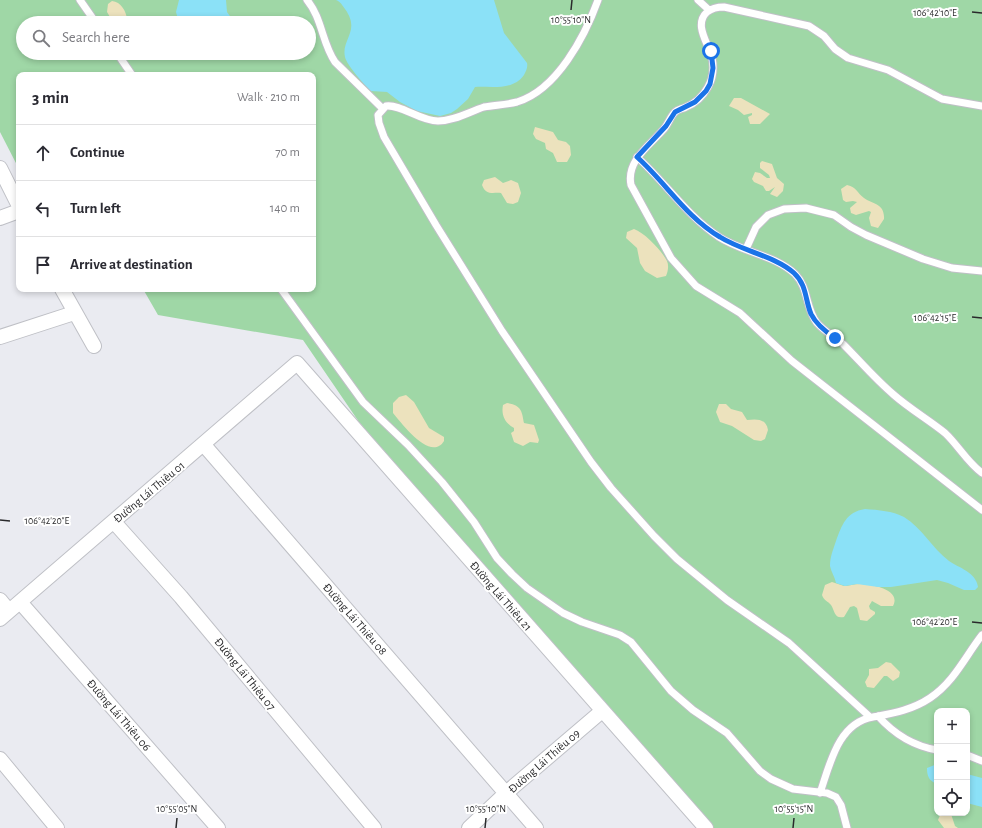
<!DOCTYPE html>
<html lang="en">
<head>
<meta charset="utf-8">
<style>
	body { margin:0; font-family:"Alegreya Sans",sans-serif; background:#f7f7f7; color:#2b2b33 }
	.controls { position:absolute; right:12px; bottom:12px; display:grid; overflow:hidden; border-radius:8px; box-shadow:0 2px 6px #0003 }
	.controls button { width:36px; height:36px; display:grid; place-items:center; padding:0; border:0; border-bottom:1px solid #e1e1e2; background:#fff; color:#2b2b33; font:20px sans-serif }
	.stop { position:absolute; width:12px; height:12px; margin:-9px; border:3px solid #1a73e8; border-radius:50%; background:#fff }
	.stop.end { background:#1a73e8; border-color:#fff; box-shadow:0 1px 4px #0008 }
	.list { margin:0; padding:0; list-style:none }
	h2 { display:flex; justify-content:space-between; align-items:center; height:52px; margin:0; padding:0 16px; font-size:17px }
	h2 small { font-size:13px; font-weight:400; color:#7c7c81 }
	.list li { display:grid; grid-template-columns:26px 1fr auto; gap:12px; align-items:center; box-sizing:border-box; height:56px; padding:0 16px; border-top:1px solid #e1e1e2 }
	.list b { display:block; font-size:15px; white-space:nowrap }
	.list em { font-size:13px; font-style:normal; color:#7c7c81 }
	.icon { flex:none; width:22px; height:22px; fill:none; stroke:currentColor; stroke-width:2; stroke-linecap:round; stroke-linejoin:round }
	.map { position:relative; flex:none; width:982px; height:828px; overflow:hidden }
	.search { position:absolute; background:#fff; box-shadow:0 2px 6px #0003; left:16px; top:16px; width:300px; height:44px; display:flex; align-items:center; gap:10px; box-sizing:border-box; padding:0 14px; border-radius:22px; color:#7c7c81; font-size:15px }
	.panel { position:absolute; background:#fff; box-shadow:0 2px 6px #0003; left:16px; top:72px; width:300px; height:220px; border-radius:8px }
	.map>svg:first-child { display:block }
	.green { fill:#9fd7a6; fill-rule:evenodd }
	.sand { fill:#ece2bd }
	.water { fill:#8be1f7 }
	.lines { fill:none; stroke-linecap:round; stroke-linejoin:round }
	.service-casing { stroke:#bfc0c6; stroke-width:9 }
	.minor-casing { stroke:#bfc0c6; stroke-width:16 }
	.service { stroke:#fff; stroke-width:7 }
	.minor { stroke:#fff; stroke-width:14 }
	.route { stroke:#1a73e8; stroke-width:5 }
	.ticks { fill:none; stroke:#2a2a2c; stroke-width:1.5 }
	.labels { text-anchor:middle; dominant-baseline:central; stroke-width:4; stroke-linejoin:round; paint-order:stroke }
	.street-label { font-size:12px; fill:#2a2a2c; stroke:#fff }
	.ticks-label { font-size:10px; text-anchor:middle; fill:#2a2a2c; stroke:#fff; stroke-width:4; stroke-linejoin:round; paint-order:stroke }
</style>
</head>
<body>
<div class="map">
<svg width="982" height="828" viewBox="0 0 982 828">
	<rect width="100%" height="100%" fill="#eaebf1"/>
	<!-- green -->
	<path class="green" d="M 0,0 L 982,0 L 982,828 L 714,828 L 359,422 L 303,340 L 158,315 L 143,289 L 313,289 L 313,75 L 19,75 L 19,169 L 0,132 ZM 23,23 L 309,23 L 309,53 L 23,53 ZM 937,711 L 967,711 L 967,813 L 937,813 Z"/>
	<!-- sand -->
	<path class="sand" d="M 112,1 C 121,2 126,11 127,19 L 134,23 L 113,22 L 107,12 L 108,4 Z
		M 734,98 L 741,98 L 770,114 L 760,124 L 750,124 L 748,117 L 752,115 L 752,113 L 744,115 L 738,110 L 729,106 Z
		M 535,127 L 553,132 L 558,140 L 566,142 L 570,146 L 571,155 L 567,162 L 557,162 L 553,153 L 546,149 L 545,143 L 536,139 L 533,134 Z
		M 762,161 L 772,164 L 777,178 L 784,184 L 783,191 L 777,197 L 770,194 L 775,187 L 769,191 L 766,191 L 763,186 L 754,182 L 752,179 L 755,172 L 760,173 L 767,178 L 770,178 L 769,175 L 760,168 L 760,163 Z
		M 495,177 L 503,183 L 511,180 L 518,183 L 521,193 L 518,202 L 513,204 L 507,203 L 501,193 C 493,192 486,196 482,185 L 484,180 Z
		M 847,185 C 857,187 857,193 864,198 C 872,204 885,203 884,219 L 878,228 L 871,226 L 869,218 L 871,212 L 869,211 L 856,215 L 851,213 L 850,208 L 857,202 L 853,201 L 846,202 L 843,200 L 841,189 Z
		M 634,229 C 645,233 662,251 667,261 C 669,266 668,271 666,276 L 657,278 L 645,271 L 640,263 L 637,248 L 626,238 L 627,232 Z
		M 406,395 L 414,402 L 429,428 L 444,437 L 444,441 C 431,462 403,425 393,413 L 393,403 L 399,397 Z
		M 507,403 C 522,405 522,412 524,423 L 534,425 L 539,440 L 538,443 L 530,442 L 523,446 L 514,442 L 511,433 L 514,431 L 514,428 C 505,423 501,415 503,405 Z
		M 719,404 L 726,404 L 731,409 L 742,412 L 747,420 C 756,419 766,418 768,430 L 765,439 L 761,441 L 754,440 L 732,426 L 720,422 L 716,412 Z
		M 832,582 C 836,583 840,585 844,586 C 849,586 854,584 860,584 C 870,584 902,589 893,606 L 881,606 L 872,601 L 869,606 L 870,609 L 875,612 L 875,614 L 867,621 L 860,620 L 857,608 L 854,606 L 850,607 L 844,617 C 834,619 835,611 831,605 C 828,601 824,601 822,595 L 825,585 Z
		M 886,662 L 891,663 L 900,672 L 899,677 L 893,681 L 887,676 L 884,676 L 874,688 L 867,687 L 865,682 L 869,675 L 869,669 L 878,668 Z
		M 941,813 L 951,814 L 955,826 L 958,828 L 944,828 L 938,820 Z"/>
	<!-- water -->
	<path class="water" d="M 179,0 L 226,0 L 227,12 L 235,23 L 179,23 L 176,12 Z
		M 336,0 L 494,0 L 504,33 L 527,63 C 528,67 526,71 524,75 C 513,91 491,86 475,87 L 468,99 L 457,109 L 451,113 L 440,116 L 417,111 L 400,102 L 387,92 L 371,91 C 366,87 346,64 345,57 C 341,39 361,31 345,9 C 342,5 341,2 336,0 Z
		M 865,509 C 879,510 892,511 904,517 C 922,528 932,548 949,561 C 959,568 976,572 978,587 L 975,590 L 964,590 L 948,583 L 937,580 L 891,587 L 878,587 L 857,584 L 845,586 L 836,583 C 835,577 831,572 830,566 C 830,557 833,550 836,541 C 842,525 846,512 865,509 Z
		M 937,764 L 937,784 C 929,781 927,776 927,768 Z
		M 967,774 L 982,778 L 982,807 L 967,803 Z"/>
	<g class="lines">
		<defs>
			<path id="service" d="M 80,0 L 96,23
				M 307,0 C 322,18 322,43 335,62 L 382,108
				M 598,0 C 585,36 557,90 517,102 C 506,105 495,105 484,107 C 469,112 454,121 438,121 C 420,121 401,104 386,106 L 378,115 L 379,123 L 384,137 L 436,225 L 502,331 L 591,462 L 611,488 L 654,536 L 677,559 L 727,600 L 789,643 L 870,717
				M 698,0 L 709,10
				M 117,53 L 132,75
				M 982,106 L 942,99 L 888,70 L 848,58 L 835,49 L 824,36 L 809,26 L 724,7 C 717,7 712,8 707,12 C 693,25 709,44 712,58 C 714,67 713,78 708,87 C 703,96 696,103 686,107 C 682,109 678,109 675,112 C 670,117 668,125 663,130 C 649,146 626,161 631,185 L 671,258 L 696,286 L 740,313 L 792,361 L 982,510
				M 637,157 C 666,183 686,215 719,237 C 742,252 775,255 795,274 C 809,288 805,308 817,323 C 825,332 834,336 843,344 C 860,361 875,379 894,395 C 910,409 929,420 945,433 C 958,445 967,462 982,473
				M 746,249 L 756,227 L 768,215 L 784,209 L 806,208 L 834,215 L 851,227 L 866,235 L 923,259 L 952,268 L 982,271
				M 281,289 L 363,402 L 408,445 L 442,482 L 474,522 L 497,558 L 512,574 L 527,588 L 563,613 L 582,622 L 620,635 L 631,642 L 671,691 L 693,710 L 727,733 L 760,771 L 771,779 L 793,789 L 827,793 L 836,797 L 841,805 L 847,828
				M 878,716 C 894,734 913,746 937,750
				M 967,755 L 982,761
				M 820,793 C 830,764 838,723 873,717 C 894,713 912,710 930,698 C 954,682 965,657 982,635"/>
			<path id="minor" d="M 0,168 L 19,206
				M 0,218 L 19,211
				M 62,289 L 94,346
				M 0,337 L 74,313
				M 204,445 L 536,828
				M 114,522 L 181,597 L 374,828
				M 0,600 L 9,611
				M 20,602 L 218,828
				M 0,619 L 297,363 L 706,828
				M 0,759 L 57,828
				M 469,828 L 506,793 L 602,711"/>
		</defs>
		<!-- service casing -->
		<use href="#service" class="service-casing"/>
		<!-- minor casing -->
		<use href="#minor" class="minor-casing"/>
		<!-- service -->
		<use href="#service" class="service"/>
		<!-- minor -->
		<use href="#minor" class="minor"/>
	</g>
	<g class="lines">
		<!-- route -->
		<path class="route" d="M 711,51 L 713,68 L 710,84 L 706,91 L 695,102 L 675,112 L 666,126 L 637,157 C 666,183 686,217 720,237 C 742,251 775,256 794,273 C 807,285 805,300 811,314 C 816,324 826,332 835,338"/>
	</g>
	<!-- ticks -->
	<path class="ticks" d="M 571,10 L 572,0M 972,12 L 982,13M 972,317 L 982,318M 0,520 L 10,521M 972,622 L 982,623M 176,828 L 177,818M 485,828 L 486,818M 793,828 L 794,818"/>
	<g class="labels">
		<!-- street labels -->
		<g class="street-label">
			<text transform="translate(149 492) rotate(-40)">Đường Lái Thiêu 01</text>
			<text transform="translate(501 596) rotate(49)">Đường Lái Thiêu 21</text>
			<text transform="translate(355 619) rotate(49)">Đường Lái Thiêu 08</text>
			<text transform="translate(245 674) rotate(51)">Đường Lái Thiêu 07</text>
			<text transform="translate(119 715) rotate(49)">Đường Lái Thiêu 06</text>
			<text transform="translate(544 761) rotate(-41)">Đường Lái Thiêu 09</text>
		</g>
	</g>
	<g class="ticks-label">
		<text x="935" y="16">106°42'10"E</text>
		<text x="571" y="23">10°55'10"N</text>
		<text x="935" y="321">106°42'15"E</text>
		<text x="47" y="524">106°42'20"E</text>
		<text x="935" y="625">106°42'20"E</text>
		<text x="177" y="812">10°55'05"N</text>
		<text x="486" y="812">10°55'10"N</text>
		<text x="794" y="812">10°55'15"N</text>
	</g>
</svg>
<div class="controls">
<button>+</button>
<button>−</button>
<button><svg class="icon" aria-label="locate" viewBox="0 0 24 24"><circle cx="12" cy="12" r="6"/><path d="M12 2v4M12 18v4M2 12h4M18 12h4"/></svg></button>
</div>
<div class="stop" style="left:711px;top:51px"></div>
<div class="stop end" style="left:835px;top:338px"></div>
<div class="search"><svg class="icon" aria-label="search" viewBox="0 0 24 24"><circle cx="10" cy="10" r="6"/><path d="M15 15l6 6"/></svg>Search here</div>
<section class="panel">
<h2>3 min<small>Walk · 210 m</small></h2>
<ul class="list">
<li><svg class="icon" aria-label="ahead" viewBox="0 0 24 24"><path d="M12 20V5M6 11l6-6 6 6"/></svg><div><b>Continue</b></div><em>70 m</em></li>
<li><svg class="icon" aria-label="left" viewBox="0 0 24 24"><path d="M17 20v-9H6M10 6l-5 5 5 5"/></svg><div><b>Turn left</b></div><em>140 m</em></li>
<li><svg class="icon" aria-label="arrive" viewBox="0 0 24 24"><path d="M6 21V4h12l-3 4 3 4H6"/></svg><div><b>Arrive at destination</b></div></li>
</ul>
</section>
</div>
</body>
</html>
